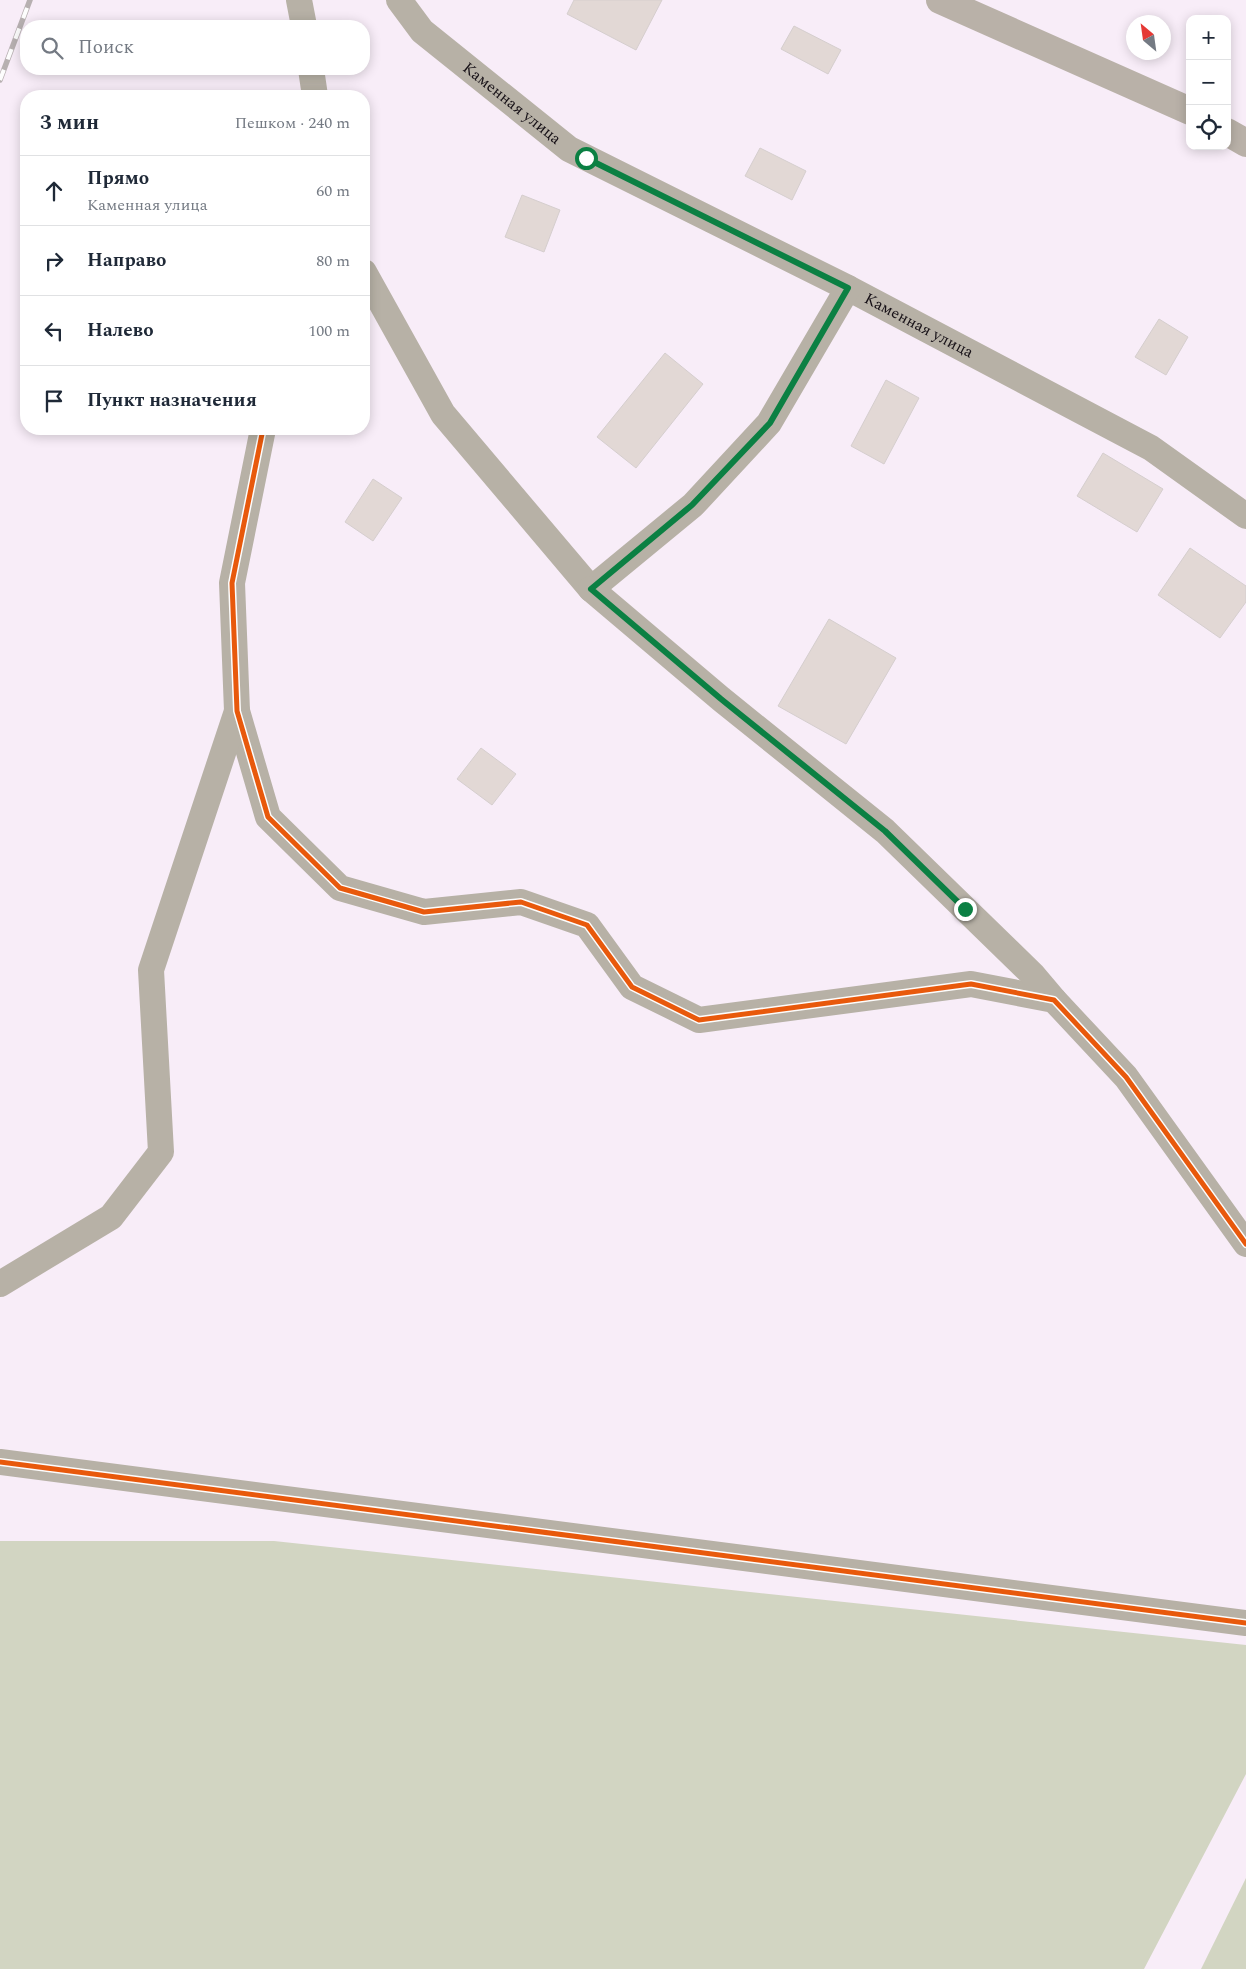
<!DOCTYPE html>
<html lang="ru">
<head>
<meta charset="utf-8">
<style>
	body { margin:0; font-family:Spectral,serif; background:#f2f2f3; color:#1f2937 }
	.controls { position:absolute; right:15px; top:15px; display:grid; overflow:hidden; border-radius:10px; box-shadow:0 2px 12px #0003 }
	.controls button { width:45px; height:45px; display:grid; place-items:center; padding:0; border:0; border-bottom:1px solid #e0e1e3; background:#fff; color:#1f2937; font:25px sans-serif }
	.compass { position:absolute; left:1126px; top:15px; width:45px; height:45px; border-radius:50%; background:#fff; box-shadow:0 2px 12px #0003; rotate:331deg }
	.stop { position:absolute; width:15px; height:15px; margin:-11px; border:4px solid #0b8043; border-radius:50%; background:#fff }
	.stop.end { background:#0b8043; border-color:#fff; box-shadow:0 1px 5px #0008 }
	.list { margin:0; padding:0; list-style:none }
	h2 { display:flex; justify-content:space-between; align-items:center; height:65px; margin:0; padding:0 20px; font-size:21px }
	h2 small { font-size:16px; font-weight:400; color:#747a83 }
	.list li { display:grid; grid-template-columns:32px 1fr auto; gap:15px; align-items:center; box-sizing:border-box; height:70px; padding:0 20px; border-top:1px solid #e0e1e3 }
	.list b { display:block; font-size:19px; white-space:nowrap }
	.list p { margin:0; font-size:16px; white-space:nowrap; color:#747a83 }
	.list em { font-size:16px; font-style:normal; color:#747a83 }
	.icon { flex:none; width:28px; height:28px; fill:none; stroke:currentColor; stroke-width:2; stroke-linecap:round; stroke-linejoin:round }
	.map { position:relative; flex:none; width:1246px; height:1969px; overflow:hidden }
	.search { position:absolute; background:#fff; box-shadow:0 2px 12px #0003; left:20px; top:20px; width:350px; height:55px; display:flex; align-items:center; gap:12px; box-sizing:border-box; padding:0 18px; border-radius:20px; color:#747a83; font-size:19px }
	.panel { position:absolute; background:#fff; box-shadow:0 2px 12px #0003; left:20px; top:90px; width:350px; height:345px; border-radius:20px }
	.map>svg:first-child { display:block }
	.forest { fill:#d2d5c2 }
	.building { fill:#e2d8d5; stroke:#d5cece }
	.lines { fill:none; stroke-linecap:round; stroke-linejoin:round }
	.minor { stroke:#b7b1a6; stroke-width:26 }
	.primary { stroke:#b9b1a8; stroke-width:28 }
	.rail-casing { stroke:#b7b0b1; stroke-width:5.5 }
	.rail { stroke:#fdfdfd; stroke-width:4; stroke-dasharray:11; stroke-linecap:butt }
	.cycleway-casing { stroke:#fdfdfd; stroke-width:8 }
	.cycleway { stroke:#e8590c; stroke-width:5 }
	.route { stroke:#0b8043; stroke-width:6 }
	.labels { text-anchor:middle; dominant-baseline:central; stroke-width:5; stroke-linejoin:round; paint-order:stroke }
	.street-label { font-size:16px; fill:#161016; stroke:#fdfdfd }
</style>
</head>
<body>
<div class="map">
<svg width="1246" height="1969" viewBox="0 0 1246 1969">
	<rect width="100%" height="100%" fill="#f8edf8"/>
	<!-- forest -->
	<path class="forest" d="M 0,1541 L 274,1541 L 1246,1645 L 1246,1774 L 1144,1969 L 0,1969 Z
		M 1246,1878 L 1246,1969 L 1201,1969 L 1203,1965 Z"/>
	<!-- building -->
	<path class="building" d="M 574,0 L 662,0 L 636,50 L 567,14 Z
		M 794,26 L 841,50 L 828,74 L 781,49 Z
		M 760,148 L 806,171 L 792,200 L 745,176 Z
		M 522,195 L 560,210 L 544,252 L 505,237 Z
		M 1159,319 L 1188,337 L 1166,375 L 1135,357 Z
		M 665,353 L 703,384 L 636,468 L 597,437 Z
		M 886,380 L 919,398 L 884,464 L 851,446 Z
		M 1103,453 L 1163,489 L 1137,532 L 1077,496 Z
		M 373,479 L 402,498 L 373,541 L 345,522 Z
		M 1190,548 L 1246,586 L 1246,602 L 1220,638 L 1158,595 Z
		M 829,619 L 896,658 L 846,744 L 778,706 Z
		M 481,748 L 516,774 L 492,805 L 457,779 Z"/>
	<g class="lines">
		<!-- minor -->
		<g class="minor">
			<path d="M 299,0 L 304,26"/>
			<path id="s1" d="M 399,0 L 422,31 L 569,149 L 848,288 L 1151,448 L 1246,516"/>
			<path d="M 311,69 L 315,96"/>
			<path d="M 364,272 L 443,414 L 591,589 L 693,505 L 769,423 L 848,288"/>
			<path d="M 263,429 L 232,583 L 237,711 L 268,817 L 340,888 L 424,912 L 521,902 L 587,925 L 632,987 L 699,1020 L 971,984 L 1054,1000 L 1126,1077 L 1246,1244"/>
			<path d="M 591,589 L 721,699 L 885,831 L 1032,974 L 1054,1000"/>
			<path d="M 0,1284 L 111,1217 L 161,1152 L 151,970 L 237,711"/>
			<path d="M 0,1462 L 1246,1623"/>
		</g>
		<!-- primary -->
		<path class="primary" d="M 940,0 L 1190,111
			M 1227,132 L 1246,143"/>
		<defs>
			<path id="rail" d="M 0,80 L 30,0"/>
		</defs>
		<!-- rail casing -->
		<use href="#rail" class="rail-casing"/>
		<!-- rail -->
		<use href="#rail" class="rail"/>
		<defs>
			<path id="cycleway" d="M 263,429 L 232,583 L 237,711 L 268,817 L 340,888 L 424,912 L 521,902 L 587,925 L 632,987 L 699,1020 L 971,984 L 1054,1000 L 1126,1077 L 1246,1244
				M 0,1462 L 1246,1623"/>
		</defs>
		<!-- cycleway casing -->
		<use href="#cycleway" class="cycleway-casing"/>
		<!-- cycleway -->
		<use href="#cycleway" class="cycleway"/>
	</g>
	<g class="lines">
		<!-- route -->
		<path class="route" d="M 586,158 L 848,288 L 770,423 L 692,505 L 591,589 L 721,699 L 885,831 L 965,909"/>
	</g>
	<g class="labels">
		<!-- street labels -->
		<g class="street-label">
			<text stroke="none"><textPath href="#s1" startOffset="154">Каменная улица</textPath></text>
			<text stroke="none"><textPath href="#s1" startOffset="619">Каменная улица</textPath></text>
		</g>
	</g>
</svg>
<div class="controls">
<button>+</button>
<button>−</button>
<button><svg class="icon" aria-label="locate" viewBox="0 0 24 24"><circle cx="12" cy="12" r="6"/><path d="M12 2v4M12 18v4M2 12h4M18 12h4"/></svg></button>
</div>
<svg class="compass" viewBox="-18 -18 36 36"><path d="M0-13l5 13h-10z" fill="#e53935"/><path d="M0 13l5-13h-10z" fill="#747a83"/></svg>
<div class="stop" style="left:586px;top:158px"></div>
<div class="stop end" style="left:965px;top:909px"></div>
<div class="search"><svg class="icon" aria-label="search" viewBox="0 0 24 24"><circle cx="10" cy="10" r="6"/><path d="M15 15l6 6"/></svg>Поиск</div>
<section class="panel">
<h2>3 мин<small>Пешком · 240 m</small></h2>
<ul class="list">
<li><svg class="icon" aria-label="ahead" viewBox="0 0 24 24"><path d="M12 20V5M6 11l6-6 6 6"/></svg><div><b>Прямо</b><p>Каменная улица</p></div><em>60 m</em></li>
<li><svg class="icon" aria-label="right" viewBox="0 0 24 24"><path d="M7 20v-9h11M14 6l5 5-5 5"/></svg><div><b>Направо</b></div><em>80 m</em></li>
<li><svg class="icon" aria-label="left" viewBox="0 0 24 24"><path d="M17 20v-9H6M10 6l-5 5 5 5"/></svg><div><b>Налево</b></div><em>100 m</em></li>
<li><svg class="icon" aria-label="arrive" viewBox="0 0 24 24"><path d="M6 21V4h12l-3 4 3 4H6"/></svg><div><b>Пункт назначения</b></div></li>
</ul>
</section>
</div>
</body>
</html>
